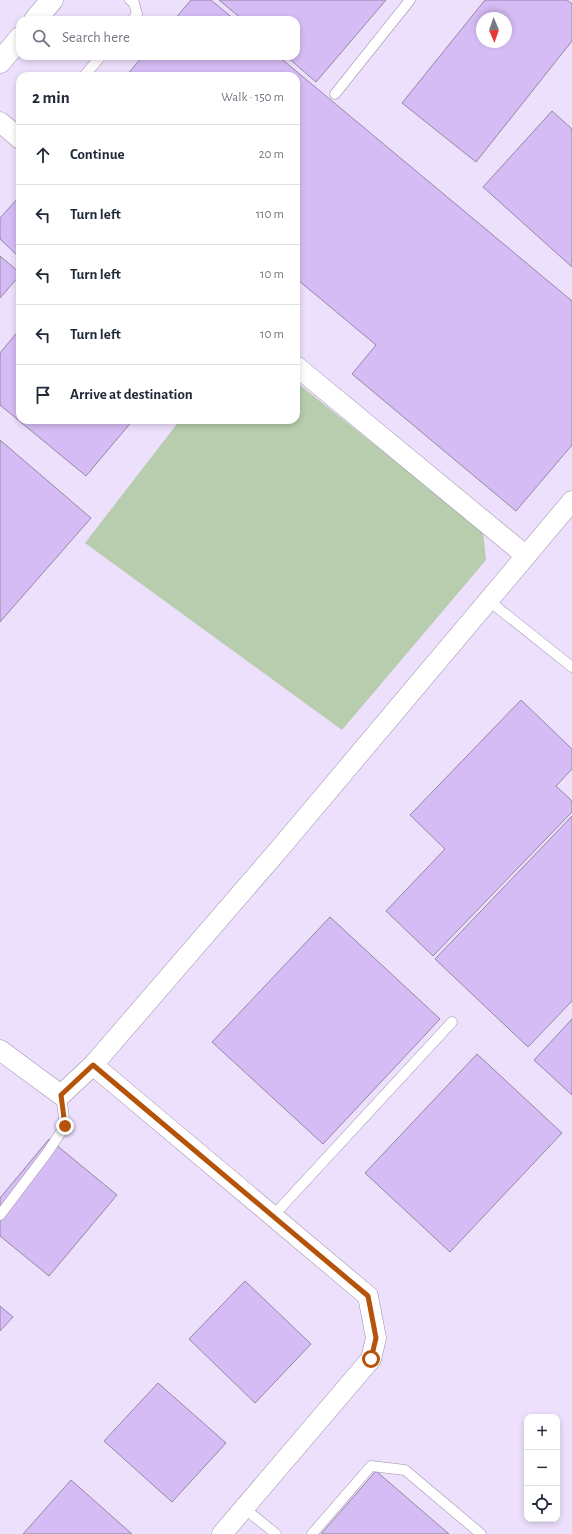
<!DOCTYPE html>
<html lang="en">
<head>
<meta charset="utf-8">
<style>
	body { margin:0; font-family:"Alegreya Sans",sans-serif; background:#f2f2f3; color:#1f2937 }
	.controls { position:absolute; right:12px; bottom:12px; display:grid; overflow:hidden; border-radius:8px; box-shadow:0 2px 6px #0003 }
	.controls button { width:36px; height:36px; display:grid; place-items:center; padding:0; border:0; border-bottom:1px solid #e0e1e3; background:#fff; color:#1f2937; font:20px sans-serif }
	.compass { position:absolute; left:476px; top:12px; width:36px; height:36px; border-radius:50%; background:#fff; box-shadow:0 2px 6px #0003; rotate:178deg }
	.stop { position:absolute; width:12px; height:12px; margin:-9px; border:3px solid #b45309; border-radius:50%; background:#fff }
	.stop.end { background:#b45309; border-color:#fff; box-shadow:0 1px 4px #0008 }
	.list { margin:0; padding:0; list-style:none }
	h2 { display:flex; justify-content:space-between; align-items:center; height:52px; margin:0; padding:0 16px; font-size:17px }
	h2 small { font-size:13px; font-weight:400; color:#747a83 }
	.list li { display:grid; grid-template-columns:26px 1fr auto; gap:12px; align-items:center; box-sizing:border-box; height:60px; padding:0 16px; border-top:1px solid #e0e1e3 }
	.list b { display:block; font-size:15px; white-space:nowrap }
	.list em { font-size:13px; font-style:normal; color:#747a83 }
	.icon { flex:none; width:22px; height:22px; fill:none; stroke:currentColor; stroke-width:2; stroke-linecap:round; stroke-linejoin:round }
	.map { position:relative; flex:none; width:572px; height:1534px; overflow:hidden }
	.search { position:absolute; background:#fff; box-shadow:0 2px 6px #0003; left:16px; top:16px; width:284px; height:44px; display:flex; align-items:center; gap:10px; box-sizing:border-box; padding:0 14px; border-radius:12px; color:#747a83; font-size:15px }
	.panel { position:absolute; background:#fff; box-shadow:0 2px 6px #0003; left:16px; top:72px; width:284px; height:352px; border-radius:12px }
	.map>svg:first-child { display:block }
	.green { fill:#b7cdad }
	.building { fill:#d6bcf4; stroke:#9488a3; fill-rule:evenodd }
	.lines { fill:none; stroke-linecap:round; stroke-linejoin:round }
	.service-casing { stroke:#9c90aa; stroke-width:11 }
	.minor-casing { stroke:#9c90aa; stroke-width:21 }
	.primary-casing { stroke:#9c90aa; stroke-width:23 }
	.service { stroke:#fff; stroke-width:10 }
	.minor { stroke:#fff; stroke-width:20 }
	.primary { stroke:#fff; stroke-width:22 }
	.route { stroke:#b45309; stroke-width:5 }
</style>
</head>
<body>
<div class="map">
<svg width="572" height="1534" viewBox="0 0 572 1534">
	<rect width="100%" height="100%" fill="#ede0fd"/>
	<!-- green -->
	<path class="green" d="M 296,382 L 483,531 L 486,560 L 342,730 L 85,543 L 180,420 L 296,420 Z"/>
	<!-- building -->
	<path class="building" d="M 191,0 L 211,0 L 235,20 L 174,20 Z
		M 219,0 L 386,0 L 316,82 L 286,56 L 296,56 L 296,20 L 243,20 Z
		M 485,0 L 567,0 L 572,4 L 572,41 L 476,162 L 402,103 ZM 482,18 L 506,18 L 506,42 L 482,42 Z
		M 143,56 L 278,56 L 572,301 L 572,445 L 516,511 L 352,374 L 376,345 L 298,280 L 296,282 L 296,76 L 126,76 Z
		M 552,111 L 572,129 L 572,267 L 483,187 Z
		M 20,196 L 20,254 L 18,256 L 0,239 L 0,218 Z
		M 0,256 L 20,273 L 20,275 L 0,298 Z
		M 20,329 L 20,420 L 133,420 L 86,476 L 0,405 L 0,353 Z
		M 0,440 L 91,518 L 0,622 Z
		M 521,700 L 572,749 L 572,769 L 556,786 L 572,801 L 572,812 L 433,956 L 386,911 L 445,849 L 410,815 Z
		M 572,816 L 572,1001 L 528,1047 L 435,959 Z
		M 330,917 L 440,1019 L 323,1144 L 212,1042 Z
		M 572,1019 L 572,1095 L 534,1060 Z
		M 477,1054 L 562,1133 L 450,1252 L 365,1173 Z
		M 49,1139 L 117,1195 L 49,1276 L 0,1236 L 0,1198 Z
		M 245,1281 L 311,1344 L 255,1403 L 189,1339 Z
		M 0,1306 L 13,1317 L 0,1331 Z
		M 158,1383 L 226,1443 L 172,1502 L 104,1441 Z
		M 376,1471 L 449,1534 L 321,1534 Z
		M 71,1480 L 132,1534 L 23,1534 Z"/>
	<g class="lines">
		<defs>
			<path id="service" d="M 130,0 L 134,3 L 137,14 L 132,20
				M 84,76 L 101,56
				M 335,94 L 410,0
				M 488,600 L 572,667
				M 0,1215 L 47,1153 L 65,1126 L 61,1095
				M 273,1216 L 452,1022
				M 244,1508 L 276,1534
				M 312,1534 L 371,1466 L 405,1470 L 481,1534"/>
			<path id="minor" d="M 0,122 L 20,139
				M 296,366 L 525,555
				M 0,1050 L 61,1095 L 93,1065 L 281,847 L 572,501
				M 93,1065 L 368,1296 L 376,1338 L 371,1359 L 222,1534"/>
			<path id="primary" d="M 35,20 L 52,0
				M 0,62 L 20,38"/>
		</defs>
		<!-- service casing -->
		<use href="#service" class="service-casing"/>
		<!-- minor casing -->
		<use href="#minor" class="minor-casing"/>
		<!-- primary casing -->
		<use href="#primary" class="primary-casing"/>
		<!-- service -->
		<use href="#service" class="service"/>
		<!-- minor -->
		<use href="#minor" class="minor"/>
		<!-- primary -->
		<use href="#primary" class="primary"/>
	</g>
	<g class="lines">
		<!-- route -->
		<path class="route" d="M 65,1126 L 61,1095 L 93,1065 L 368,1296 L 376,1338 L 371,1359"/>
	</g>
</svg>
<div class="controls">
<button>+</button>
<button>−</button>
<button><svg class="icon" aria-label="locate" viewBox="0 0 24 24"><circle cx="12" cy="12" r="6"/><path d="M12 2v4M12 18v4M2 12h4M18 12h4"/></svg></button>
</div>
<svg class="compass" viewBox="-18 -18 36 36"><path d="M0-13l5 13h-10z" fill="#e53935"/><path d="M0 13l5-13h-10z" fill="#747a83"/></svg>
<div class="stop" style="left:371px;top:1359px"></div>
<div class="stop end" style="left:65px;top:1126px"></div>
<div class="search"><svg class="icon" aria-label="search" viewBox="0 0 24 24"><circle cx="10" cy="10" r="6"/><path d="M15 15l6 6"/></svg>Search here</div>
<section class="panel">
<h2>2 min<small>Walk · 150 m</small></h2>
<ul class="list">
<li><svg class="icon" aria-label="ahead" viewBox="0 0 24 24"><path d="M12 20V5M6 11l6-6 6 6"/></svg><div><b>Continue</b></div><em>20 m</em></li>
<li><svg class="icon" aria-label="left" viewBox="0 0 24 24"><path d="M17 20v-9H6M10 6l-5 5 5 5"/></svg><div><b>Turn left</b></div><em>110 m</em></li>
<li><svg class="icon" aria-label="left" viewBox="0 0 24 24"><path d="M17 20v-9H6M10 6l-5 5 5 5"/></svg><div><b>Turn left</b></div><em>10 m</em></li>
<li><svg class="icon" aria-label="left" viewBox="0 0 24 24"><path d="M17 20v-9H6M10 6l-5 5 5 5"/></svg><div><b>Turn left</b></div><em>10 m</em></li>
<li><svg class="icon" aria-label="arrive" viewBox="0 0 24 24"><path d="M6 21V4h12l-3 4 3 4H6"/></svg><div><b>Arrive at destination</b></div></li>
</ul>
</section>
</div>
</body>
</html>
